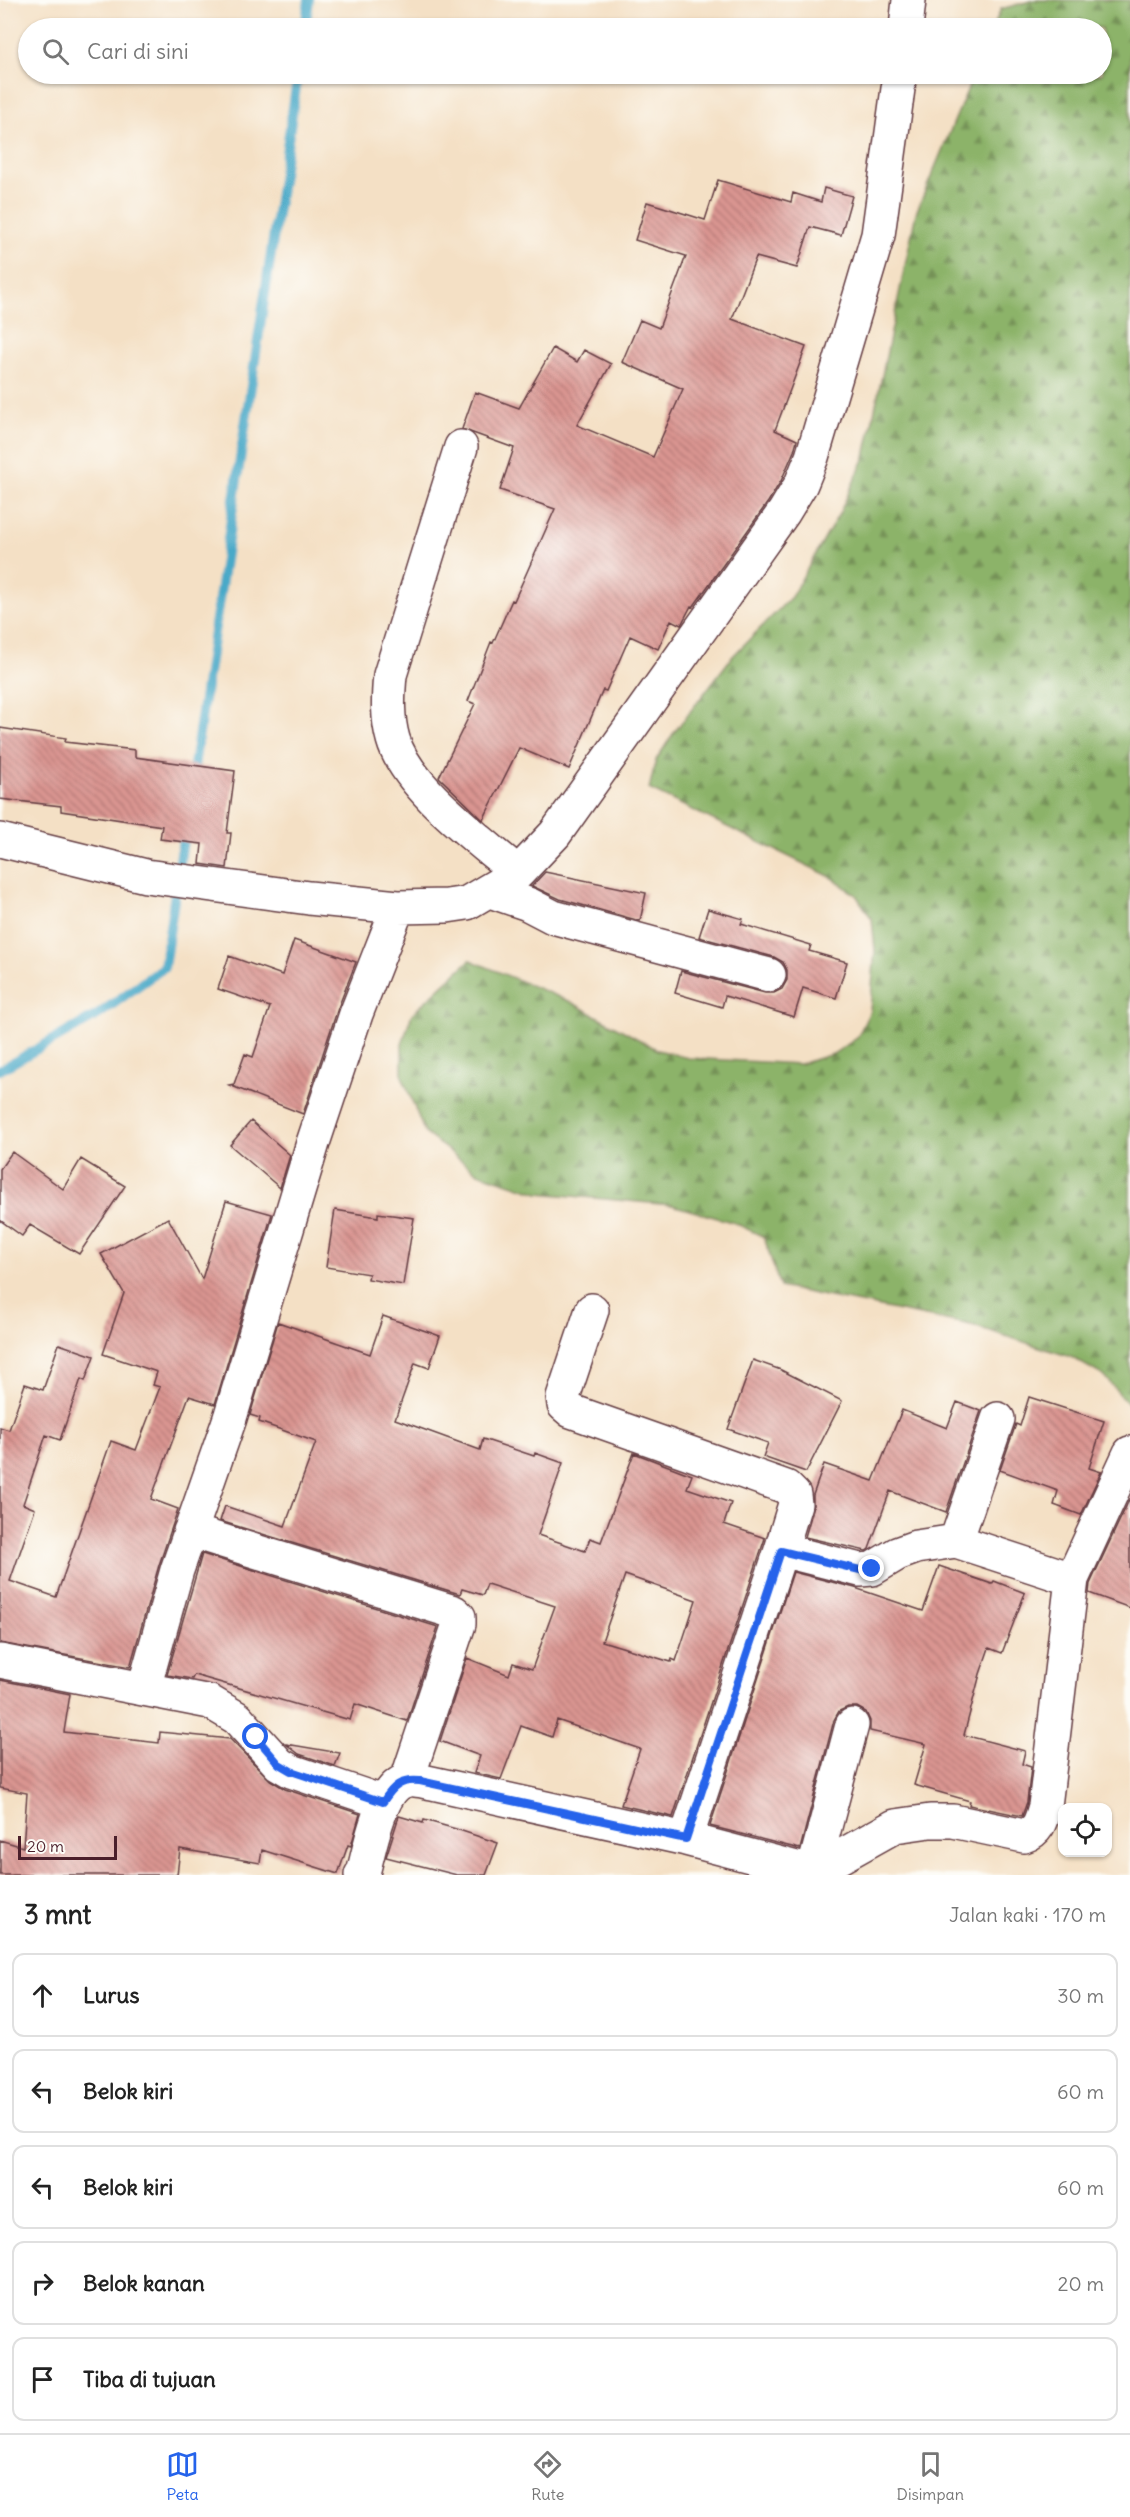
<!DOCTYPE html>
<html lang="id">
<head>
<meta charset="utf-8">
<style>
	body { margin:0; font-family:Delius,sans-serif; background:#f6f6f6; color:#222 }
	.controls { position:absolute; right:18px; bottom:18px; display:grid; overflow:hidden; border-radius:12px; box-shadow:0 2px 4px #0004 }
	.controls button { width:54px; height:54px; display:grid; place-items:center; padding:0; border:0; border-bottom:2px solid #e0e0e0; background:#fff; color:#222; font:30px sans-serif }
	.scale { position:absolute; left:18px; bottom:15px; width:99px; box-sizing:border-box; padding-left:6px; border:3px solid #4a1f2b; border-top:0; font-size:16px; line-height:21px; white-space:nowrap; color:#4a1f2b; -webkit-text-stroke:4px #fdfcf7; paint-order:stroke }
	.stop { position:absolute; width:18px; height:18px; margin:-14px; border:4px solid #2563eb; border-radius:50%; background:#fff }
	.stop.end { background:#2563eb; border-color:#fff; box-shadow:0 2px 6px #0008 }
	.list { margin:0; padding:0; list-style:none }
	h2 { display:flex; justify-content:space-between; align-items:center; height:78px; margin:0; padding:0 24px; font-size:26px }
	h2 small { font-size:20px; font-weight:400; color:#767676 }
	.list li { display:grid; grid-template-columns:39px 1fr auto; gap:18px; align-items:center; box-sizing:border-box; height:84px; margin:0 12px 12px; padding:0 12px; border:2px solid #e0e0e0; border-radius:12px }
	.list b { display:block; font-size:22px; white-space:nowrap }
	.list em { font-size:20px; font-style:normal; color:#767676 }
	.icon { flex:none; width:33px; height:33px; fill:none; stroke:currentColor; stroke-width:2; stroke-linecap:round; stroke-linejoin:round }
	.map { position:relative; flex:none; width:1130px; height:1875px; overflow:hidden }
	.search { position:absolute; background:#fff; box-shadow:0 2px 4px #0004; left:18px; right:18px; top:18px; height:66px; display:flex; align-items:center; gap:15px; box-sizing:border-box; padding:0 21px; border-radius:33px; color:#767676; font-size:22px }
	.sheet { height:558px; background:#fff }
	nav { display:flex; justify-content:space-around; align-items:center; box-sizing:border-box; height:84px; border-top:2px solid #e0e0e0; background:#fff; font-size:16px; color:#767676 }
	nav a { display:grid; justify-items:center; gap:3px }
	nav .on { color:#2563eb }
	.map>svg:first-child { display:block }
	.forest { fill:url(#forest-firs); stroke:#6b694a; stroke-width:1.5 }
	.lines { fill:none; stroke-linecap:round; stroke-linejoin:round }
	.stream { stroke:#49a9c8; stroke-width:10 }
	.building { fill:url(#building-back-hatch); fill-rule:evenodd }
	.minor-casing { stroke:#643c42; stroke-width:36 }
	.minor { stroke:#fff; stroke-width:33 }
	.route { stroke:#2563eb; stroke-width:8 }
</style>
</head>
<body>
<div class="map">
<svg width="1130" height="1875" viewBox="0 0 1130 1875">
	<defs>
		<pattern id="forest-firs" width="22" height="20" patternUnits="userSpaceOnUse" patternTransform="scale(1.5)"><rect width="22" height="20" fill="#8cb369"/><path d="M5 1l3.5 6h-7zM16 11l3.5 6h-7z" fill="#749157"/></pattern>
		<pattern id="building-back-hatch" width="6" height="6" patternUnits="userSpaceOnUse" patternTransform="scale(1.5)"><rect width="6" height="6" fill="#da9591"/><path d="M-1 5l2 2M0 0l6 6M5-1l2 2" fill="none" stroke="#b37977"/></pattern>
	</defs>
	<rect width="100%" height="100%" fill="#fdfcf7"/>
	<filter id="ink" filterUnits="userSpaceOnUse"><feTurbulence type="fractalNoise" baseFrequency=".0167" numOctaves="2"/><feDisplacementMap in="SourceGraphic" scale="12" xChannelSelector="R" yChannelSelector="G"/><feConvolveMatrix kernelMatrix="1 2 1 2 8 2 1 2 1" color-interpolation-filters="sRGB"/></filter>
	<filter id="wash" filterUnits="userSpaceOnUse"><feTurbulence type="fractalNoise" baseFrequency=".008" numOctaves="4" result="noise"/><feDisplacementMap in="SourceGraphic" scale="24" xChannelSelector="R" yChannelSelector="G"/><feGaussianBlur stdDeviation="1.35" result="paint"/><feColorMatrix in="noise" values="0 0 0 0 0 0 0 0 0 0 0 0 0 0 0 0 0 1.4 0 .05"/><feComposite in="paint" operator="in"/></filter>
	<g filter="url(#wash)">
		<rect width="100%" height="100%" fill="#f4e0c5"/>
		<!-- forest -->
		<path class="forest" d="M 1034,0 L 1130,0 L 1130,1406 L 1104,1376 L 1071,1357 L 971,1325 L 780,1287 L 764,1237 L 735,1223 L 672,1205 L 538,1193 L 478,1173 L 425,1133 L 402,1076 L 402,1044 L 412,1014 L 470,960 L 571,1002 L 658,1050 L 688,1058 L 800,1064 L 833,1054 L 857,1038 L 870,1011 L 875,950 L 872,919 L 856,895 L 829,876 L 649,789 L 656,760 L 673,734 L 732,657 L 791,597 L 840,512 L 865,457 L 916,213 L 974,74 L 1102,74 L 1102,28 L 993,28 L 1001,9 Z"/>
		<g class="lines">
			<!-- stream -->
			<path class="stream" d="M 305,28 L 309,0
				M 192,779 L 298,74
				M 0,1070 L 99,1014 L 164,967 L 185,827"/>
		</g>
		<g id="blocks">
			<!-- building -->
			<path class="building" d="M 718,180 L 791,202 L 793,193 L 821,202 L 824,188 L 852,196 L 841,235 L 810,227 L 797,268 L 756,257 L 732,319 L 806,347 L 775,430 L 797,440 L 794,451 L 781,481 L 768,502 L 693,607 L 691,606 L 681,625 L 671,620 L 658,649 L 630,636 L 606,691 L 603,690 L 569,769 L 519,748 L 483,820 L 439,777 L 475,704 L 468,701 L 491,642 L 493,643 L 512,600 L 514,601 L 555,509 L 500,490 L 514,448 L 462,429 L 475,392 L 519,408 L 553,348 L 577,362 L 584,350 L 611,364 L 577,425 L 653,457 L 683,389 L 622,362 L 640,320 L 659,328 L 686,256 L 635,240 L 647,202 L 705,220 Z
				M 0,728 L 66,738 L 65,742 L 135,750 L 135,757 L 235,771 L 227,833 L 231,833 L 227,868 L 200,864 L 202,844 L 160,839 L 162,826 L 61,811 L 61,806 L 0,799 Z
				M 545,872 L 646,893 L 640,921 L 560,899 L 532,886 Z
				M 708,909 L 743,919 L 741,924 L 811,945 L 809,951 L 847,962 L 836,998 L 803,988 L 794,1017 L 725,996 L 722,1007 L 675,993 L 681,971 L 765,993 L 774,993 L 782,989 L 787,980 L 787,970 L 783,962 L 774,957 L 699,937 Z
				M 294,940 L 356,962 L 338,1008 L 303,1114 L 229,1085 L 234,1084 L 245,1054 L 253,1057 L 270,1007 L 218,989 L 229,956 L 282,975 Z
				M 251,1121 L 290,1155 L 280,1188 L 230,1145 Z
				M 12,1152 L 63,1189 L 81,1159 L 125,1186 L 79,1254 L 30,1225 L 22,1236 L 0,1220 L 0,1169 Z
				M 226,1201 L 272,1214 L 215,1404 L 189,1396 L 151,1499 L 178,1509 L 159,1565 L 130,1667 L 0,1643 L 0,1427 L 9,1430 L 25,1384 L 43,1390 L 59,1344 L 94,1356 L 85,1381 L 81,1379 L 60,1440 L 46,1435 L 23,1504 L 35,1509 L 10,1581 L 56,1597 L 111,1441 L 136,1450 L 160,1387 L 153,1385 L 157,1372 L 103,1354 L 124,1293 L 101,1254 L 168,1218 L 202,1279 Z
				M 335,1210 L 378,1217 L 378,1213 L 414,1218 L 403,1285 L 368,1279 L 369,1274 L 326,1267 Z
				M 383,1316 L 440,1336 L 429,1368 L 415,1363 L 395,1419 L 480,1450 L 483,1439 L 534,1456 L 535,1453 L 563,1463 L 538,1535 L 585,1551 L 590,1538 L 601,1542 L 634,1453 L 692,1475 L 687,1488 L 731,1503 L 724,1524 L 765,1538 L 673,1817 L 621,1805 L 640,1749 L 557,1720 L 552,1737 L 521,1726 L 501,1779 L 474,1773 L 480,1756 L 440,1741 L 467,1658 L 509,1675 L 513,1663 L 532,1669 L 555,1606 L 487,1584 L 483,1595 L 462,1589 L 460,1594 L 220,1521 L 225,1506 L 285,1526 L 316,1442 L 259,1422 L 260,1418 L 250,1415 L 278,1322 L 370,1354 ZM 625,1575 L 696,1600 L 676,1661 L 672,1659 L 671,1662 L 602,1641 Z
				M 753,1360 L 781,1370 L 842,1401 L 806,1472 L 763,1457 L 768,1443 L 728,1429 Z
				M 1029,1397 L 1104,1421 L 1089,1468 L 1101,1472 L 1081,1515 L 1054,1505 L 1058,1491 L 1000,1470 L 1016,1424 L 1020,1426 Z
				M 957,1402 L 981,1411 L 946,1512 L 890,1491 L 869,1549 L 866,1551 L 805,1537 L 813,1509 L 813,1495 L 824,1464 L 873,1481 L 902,1410 L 947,1428 Z
				M 1130,1498 L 1130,1608 L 1089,1593 L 1090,1584 Z
				M 202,1554 L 438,1627 L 407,1721 L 355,1704 L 350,1720 L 194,1675 L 192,1679 L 167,1675 Z
				M 939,1566 L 992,1584 L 994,1581 L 1025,1593 L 1002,1653 L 989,1648 L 980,1674 L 964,1735 L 1025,1751 L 1022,1764 L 1031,1767 L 1027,1802 L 1022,1816 L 969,1805 L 970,1801 L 914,1785 L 926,1744 L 870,1731 L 870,1721 L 866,1712 L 857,1707 L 848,1707 L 839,1711 L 834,1720 L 800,1849 L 710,1826 L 793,1572 L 855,1588 L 923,1611 Z
				M 0,1680 L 70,1694 L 64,1732 L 159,1743 L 160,1732 L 230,1739 L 270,1780 L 285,1789 L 360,1814 L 351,1846 L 348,1845 L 338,1874 L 262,1850 L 260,1863 L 180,1849 L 177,1875 L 0,1875 L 0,1840 L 23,1847 L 27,1793 L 0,1788 Z
				M 286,1744 L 340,1753 L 335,1766 L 299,1754 Z
				M 399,1816 L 423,1823 L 424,1820 L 456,1829 L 498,1843 L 486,1875 L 457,1875 L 386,1857 Z"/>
		</g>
	</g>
	<g filter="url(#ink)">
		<use href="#blocks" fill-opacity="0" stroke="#643c42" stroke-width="1.5"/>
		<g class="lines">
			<defs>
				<path id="minor" d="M 906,28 L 909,0
					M 461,447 L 390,675 C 388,697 387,718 393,739 C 406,787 480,840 518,873
					M 0,840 L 146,876 L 309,898 L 398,907 L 447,906 L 467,903 L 518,873 L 555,834 L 784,512 L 801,484 L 812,457 L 878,235 L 900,74
					M 490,891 L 528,904 L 553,917 L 769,975
					M 592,1310 L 563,1397 L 564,1405 L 571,1411 L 786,1487 L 794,1495 L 795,1504 L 781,1550 L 686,1839
					M 190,1531 L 454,1612 L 459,1617 L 459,1624 L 407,1780
					M 956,1541 L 998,1419
					M 781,1550 L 860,1570 L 872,1569 L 897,1554 L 916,1547 L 956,1541 L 1072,1579
					M 0,1661 L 210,1702 L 237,1718 L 279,1764 L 291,1771 L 383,1802
					M 144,1688 L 177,1570 L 230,1418 L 313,1143 L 356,1014 L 398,907
					M 813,1872 L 895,1826 L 930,1821 L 953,1821 L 1024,1836 C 1039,1831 1041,1820 1045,1806 L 1072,1579 L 1130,1453
					M 813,1872 L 852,1725
					M 361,1875 L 363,1873 C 370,1849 380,1783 409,1780 C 416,1779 425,1782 432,1783 L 686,1839 L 823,1875"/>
			</defs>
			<!-- minor casing -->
			<use href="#minor" class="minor-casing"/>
			<!-- minor -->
			<use href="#minor" class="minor"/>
		</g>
	</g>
	<g class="lines" filter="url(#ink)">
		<!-- route -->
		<path class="route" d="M 256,1737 L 279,1764 L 291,1771 L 383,1802 C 393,1786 401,1779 420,1781 L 686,1839 L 781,1551 L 860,1570 L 872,1569"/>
	</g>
</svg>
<div class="controls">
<button><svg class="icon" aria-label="locate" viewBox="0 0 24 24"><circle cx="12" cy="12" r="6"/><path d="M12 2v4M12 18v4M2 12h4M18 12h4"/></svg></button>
</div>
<div class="scale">20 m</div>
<div class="stop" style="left:256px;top:1737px"></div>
<div class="stop end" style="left:872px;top:1569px"></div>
<div class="search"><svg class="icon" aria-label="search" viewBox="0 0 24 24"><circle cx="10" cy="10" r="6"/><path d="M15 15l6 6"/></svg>Cari di sini</div>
</div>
<section class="sheet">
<h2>3 mnt<small>Jalan kaki · 170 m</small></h2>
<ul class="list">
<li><svg class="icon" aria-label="ahead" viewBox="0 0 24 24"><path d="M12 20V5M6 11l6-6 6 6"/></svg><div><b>Lurus</b></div><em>30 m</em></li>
<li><svg class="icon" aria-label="left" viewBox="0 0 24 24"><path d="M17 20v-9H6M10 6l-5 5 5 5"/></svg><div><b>Belok kiri</b></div><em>60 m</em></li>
<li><svg class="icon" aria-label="left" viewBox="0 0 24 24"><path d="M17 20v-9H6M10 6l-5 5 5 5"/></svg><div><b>Belok kiri</b></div><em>60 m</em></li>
<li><svg class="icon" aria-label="right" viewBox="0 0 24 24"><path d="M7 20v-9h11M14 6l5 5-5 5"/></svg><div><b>Belok kanan</b></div><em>20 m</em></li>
<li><svg class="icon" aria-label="arrive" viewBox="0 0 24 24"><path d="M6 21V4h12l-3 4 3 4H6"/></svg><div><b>Tiba di tujuan</b></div></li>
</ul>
</section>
<nav>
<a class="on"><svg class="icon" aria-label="map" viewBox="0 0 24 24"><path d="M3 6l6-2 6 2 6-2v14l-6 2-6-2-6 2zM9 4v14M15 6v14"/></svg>Peta</a>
<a><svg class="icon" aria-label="directions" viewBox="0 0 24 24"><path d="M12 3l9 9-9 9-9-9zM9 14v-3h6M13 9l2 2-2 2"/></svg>Rute</a>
<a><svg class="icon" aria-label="saved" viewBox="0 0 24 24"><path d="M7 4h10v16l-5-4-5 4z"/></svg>Disimpan</a>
</nav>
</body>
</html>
